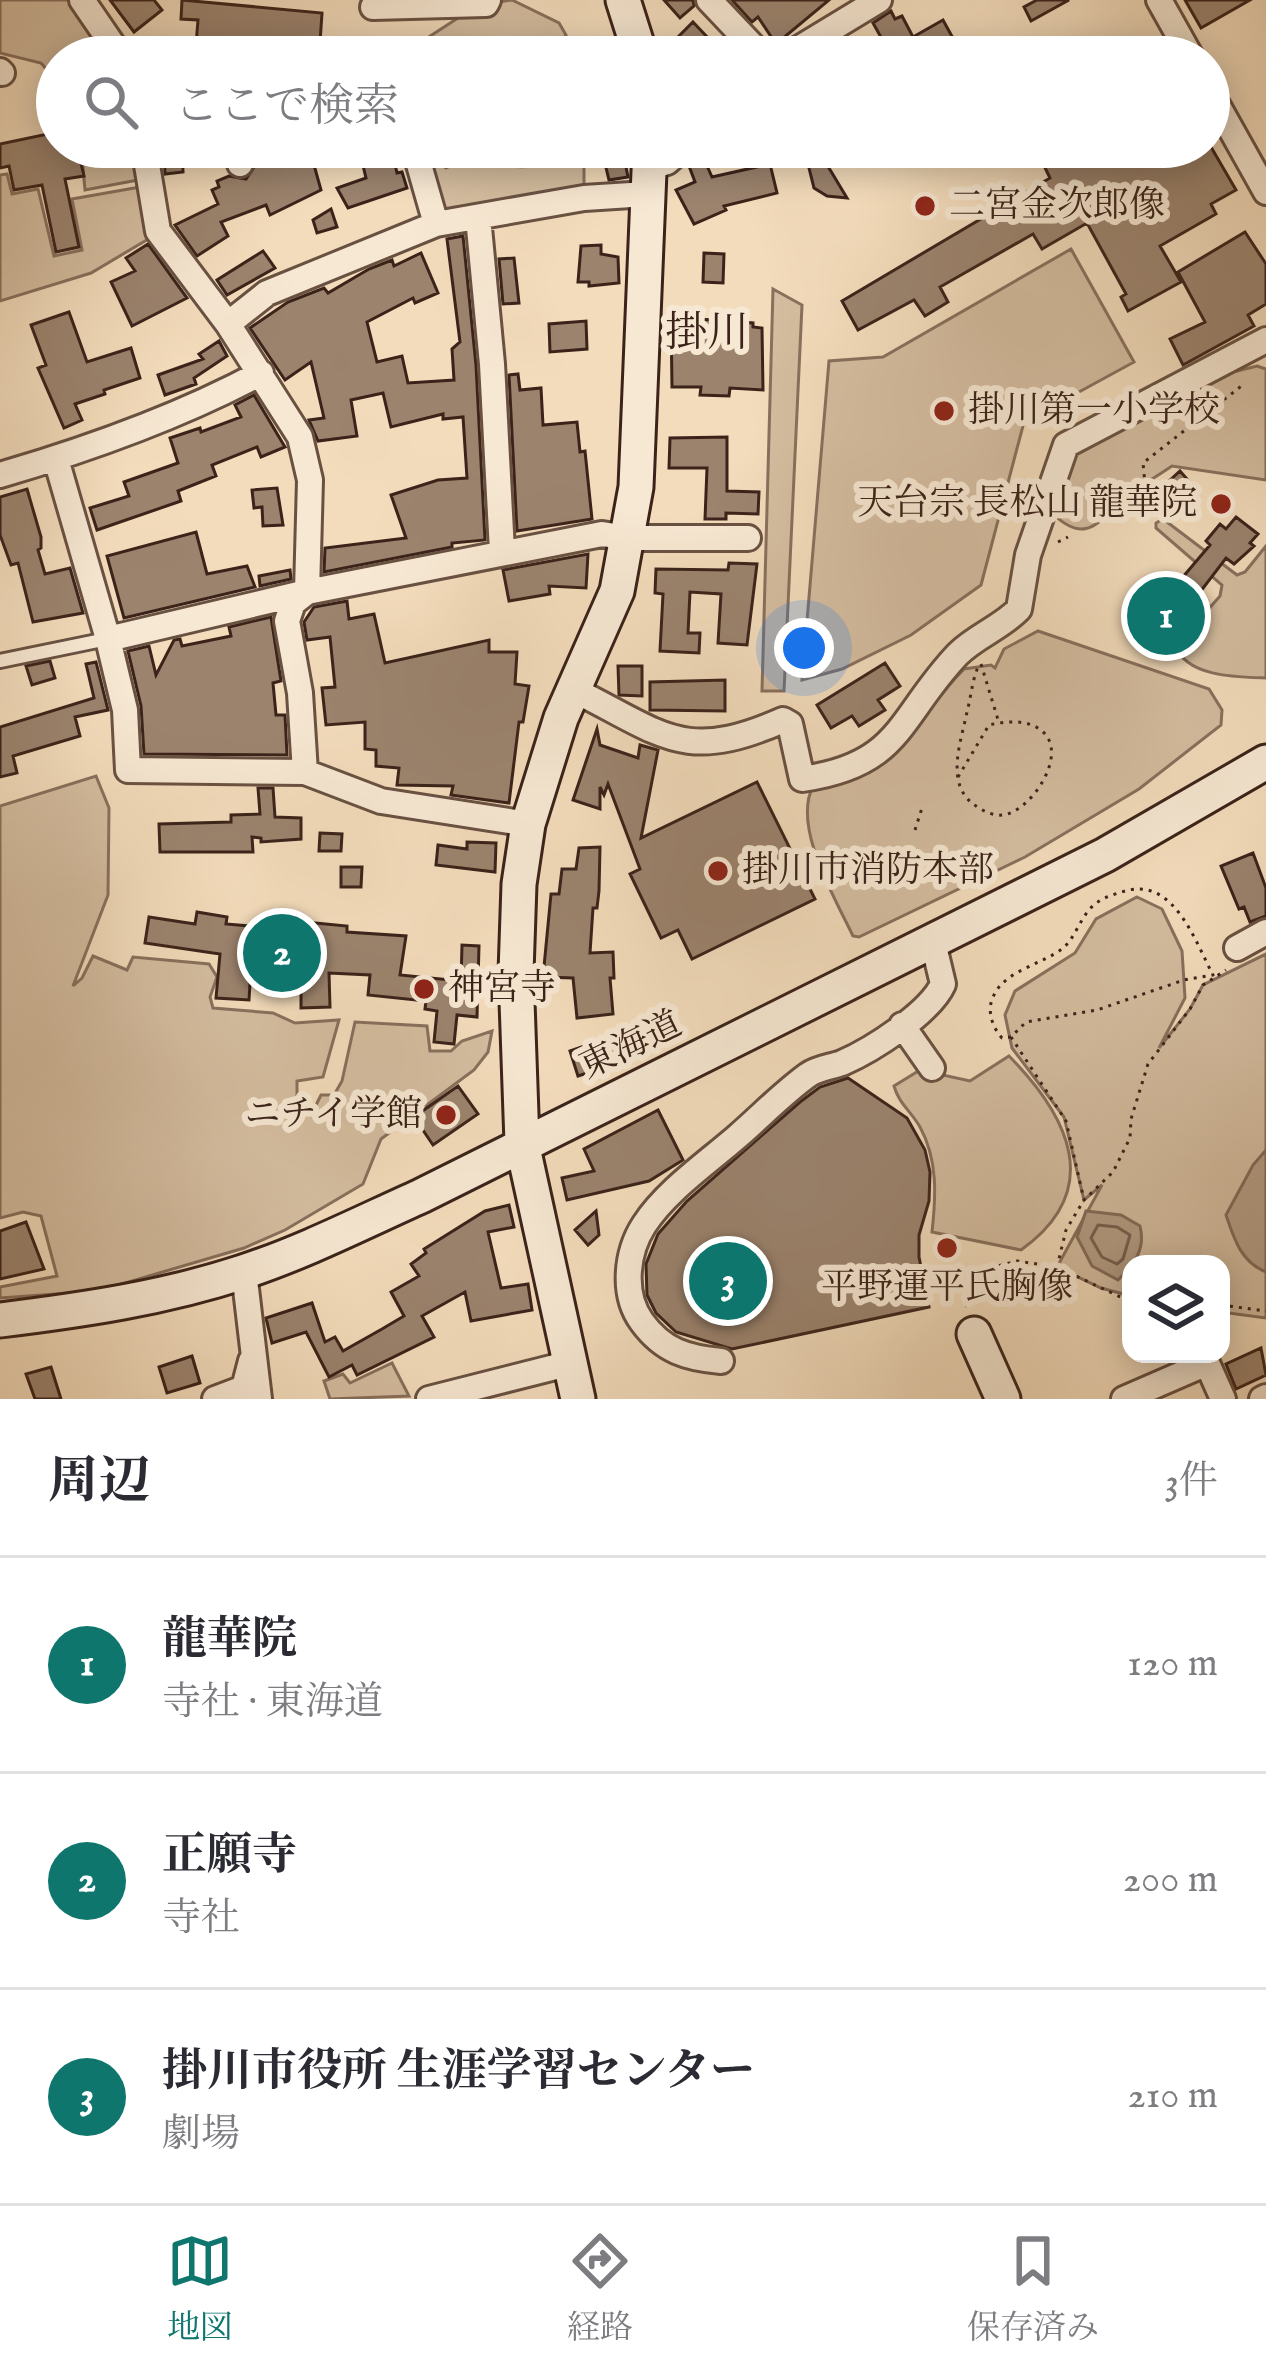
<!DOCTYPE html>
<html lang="ja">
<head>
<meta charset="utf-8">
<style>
	body { margin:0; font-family:"IM FELL English","Noto Serif JP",serif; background:#f7f7f7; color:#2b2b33 }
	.controls { position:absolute; right:36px; bottom:36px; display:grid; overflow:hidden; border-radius:24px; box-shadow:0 6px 30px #0003 }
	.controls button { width:108px; height:108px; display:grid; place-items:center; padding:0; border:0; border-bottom:3px solid #e1e1e2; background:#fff; color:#2b2b33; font:60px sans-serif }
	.you { position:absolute; left:804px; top:648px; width:42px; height:42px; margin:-30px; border:9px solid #fff; border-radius:50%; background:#1a73e8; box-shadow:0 0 0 18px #1a73e833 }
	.badge { display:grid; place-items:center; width:78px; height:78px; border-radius:50%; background:#0f766e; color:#fff; font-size:39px; font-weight:700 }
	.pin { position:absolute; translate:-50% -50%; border:6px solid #fff; box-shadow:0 3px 12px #0006 }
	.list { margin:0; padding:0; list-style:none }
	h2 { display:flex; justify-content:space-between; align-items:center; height:156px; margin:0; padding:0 48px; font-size:51px }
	h2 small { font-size:39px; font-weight:400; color:#7c7c81 }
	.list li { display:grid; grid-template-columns:78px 1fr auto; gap:36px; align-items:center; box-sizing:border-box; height:216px; padding:0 48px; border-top:3px solid #e1e1e2 }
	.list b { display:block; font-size:45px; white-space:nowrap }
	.list p { margin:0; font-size:39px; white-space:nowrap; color:#7c7c81 }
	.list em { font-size:39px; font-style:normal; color:#7c7c81 }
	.icon { flex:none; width:66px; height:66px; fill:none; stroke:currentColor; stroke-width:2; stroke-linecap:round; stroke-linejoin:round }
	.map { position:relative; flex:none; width:1266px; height:1399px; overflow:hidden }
	.search { position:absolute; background:#fff; box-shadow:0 6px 30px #0003; left:36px; right:36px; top:36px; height:132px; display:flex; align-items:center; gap:30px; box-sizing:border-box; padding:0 42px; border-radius:66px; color:#7c7c81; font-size:45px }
	.sheet { height:804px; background:#fff }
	nav { display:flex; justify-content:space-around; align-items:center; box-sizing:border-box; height:168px; border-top:3px solid #e1e1e2; background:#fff; font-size:33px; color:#7c7c81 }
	nav a { display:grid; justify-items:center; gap:6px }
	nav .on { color:#0f766e }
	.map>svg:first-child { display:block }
	.green { fill:#d4bda0; stroke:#88705d; stroke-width:3 }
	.water { fill:#b49d85; stroke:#846c5a; stroke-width:3 }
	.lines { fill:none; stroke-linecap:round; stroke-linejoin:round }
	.shore { stroke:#786050; stroke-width:3 }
	.building { fill:#9b836e; stroke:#3b231a; stroke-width:3 }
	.lane-casing { stroke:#695142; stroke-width:18 }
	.street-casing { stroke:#695142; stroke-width:30 }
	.secondary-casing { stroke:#3b231a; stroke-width:39 }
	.path { stroke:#3b231a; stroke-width:3; stroke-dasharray:3 6; stroke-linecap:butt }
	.lane { stroke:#f7e8d3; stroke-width:12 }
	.street { stroke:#f7e8d3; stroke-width:24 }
	.secondary { stroke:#f7e8d3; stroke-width:33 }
	.poi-dot { fill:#8f2418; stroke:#f7e8d3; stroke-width:4.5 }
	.labels { text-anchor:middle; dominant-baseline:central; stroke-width:12; stroke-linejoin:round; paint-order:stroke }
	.poi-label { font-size:36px; fill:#3b231a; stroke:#f7e8d3; text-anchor:start }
	.street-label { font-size:36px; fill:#3b231a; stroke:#f7e8d3 }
	.quarter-label { font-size:42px; fill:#3b231a; stroke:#f7e8d3 }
</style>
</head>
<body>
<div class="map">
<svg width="1266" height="1399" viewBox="0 0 1266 1399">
	<rect width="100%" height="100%" fill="#f3dcbc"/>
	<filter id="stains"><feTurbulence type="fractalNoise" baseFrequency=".00167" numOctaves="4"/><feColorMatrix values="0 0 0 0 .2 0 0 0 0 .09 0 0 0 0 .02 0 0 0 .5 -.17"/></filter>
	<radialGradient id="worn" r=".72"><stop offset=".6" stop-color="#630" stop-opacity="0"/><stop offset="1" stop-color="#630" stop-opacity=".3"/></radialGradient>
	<!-- green -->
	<path class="green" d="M 0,0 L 73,0 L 106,57 L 57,57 L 57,81 L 41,63 L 0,53 Z
		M 512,0 L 559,23 L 566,35 L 562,40 L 526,49 L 527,57 L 398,57 L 478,5 Z
		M 81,147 L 135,147 L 138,180 L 85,190 Z
		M 415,147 L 435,147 L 440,164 L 446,168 L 476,152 C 508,172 540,173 568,147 L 584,147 L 584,198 L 436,224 Z
		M 7,174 L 12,194 L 38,189 L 54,256 L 82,250 L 72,199 L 140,187 L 150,238 L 91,273 L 0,301 L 0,175 Z
		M 1071,249 L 1134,362 L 1024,422 L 981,585 L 911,635 L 842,669 L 802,680 L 829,361 L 883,357 Z
		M 773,289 L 802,305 L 784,691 L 762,691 Z
		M 1257,366 L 1266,369 L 1266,480 L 1172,466 C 1156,477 1138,487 1124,499 C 1099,520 1087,546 1053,514 L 1075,451 L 1233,372 Z
		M 1163,519 L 1237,575 L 1245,572 L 1266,546 L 1266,678 C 1238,677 1186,677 1176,646 L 1220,596 L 1222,585 L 1156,528 L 1156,523 Z
		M 1038,631 L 1209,689 L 1222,710 L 1221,725 L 1139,789 L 1025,857 L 859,937 L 853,936 C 835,898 792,827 813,786 C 910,765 903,732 964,669 L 991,665 L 995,668 L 1004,649 Z
		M 96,776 L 109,808 L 108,895 L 73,986 L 82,978 L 93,956 L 127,970 L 133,957 L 209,964 L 217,977 L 210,997 L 213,1008 L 273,1013 L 295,1023 L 339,1020 L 323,1077 L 297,1081 L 297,1096 L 312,1113 L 321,1095 L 334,1095 L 342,1081 L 355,1022 L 427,1026 L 430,1051 L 451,1051 L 462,1041 L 492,1031 L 488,1052 L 474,1070 L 381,1139 L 363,1184 L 285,1230 L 244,1248 L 98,1291 L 0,1298 L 0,1287 L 57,1276 L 41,1216 L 23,1212 L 0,1218 L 0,806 Z
		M 1137,897 L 1162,909 L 1182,951 L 1185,998 L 1159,1048 L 1190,1009 L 1203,985 L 1266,954 L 1266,1318 L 1221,1312 L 1221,1264 L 1131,1264 L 1131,1296 L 1101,1288 L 1057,1267 L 1102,1185 L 1084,1200 L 1064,1117 L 1012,1048 L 1005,1015 L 1015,991 L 1075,953 L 1096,919 Z
		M 1009,1056 C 1069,1117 1105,1190 1021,1250 L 932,1232 C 936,1196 938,1160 920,1127 C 911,1111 899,1104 894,1086 L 920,1070 L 970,1081 Z
		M 392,1363 L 409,1396 L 330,1399 L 324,1381 L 343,1374 L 350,1383 Z"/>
	<!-- water -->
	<path class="water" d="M 1266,1150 L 1266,1272 C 1241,1262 1234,1239 1226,1215 L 1253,1165 Z
		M 1086,1211 L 1121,1215 L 1140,1226 C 1146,1250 1134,1264 1118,1280 L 1092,1266 L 1077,1237 Z"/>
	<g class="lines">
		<!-- shore -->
		<path class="shore" d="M 1098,1225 L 1117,1227 L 1130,1235 L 1123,1259 L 1117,1264 L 1102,1257 L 1091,1238 Z"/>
	</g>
	<!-- building -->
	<path class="building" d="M 110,0 L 154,0 L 162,10 L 134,32 Z
		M 182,0 L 322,13 L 319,57 L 195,57 L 198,20 L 181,19 Z
		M 664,0 L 693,0 L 694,6 L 680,18 Z
		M 732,0 L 829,0 L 776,44 L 758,17 L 752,22 Z
		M 1037,0 L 1069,0 L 1031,21 L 1024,7 Z
		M 1185,0 L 1250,0 L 1201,28 Z
		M 891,11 L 895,19 L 902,16 L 913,37 L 943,20 L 960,51 L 949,57 L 892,57 L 873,23 Z
		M 693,22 L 726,57 L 681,57 L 670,45 Z
		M 57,132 L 57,147 L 77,147 L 84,176 L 65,179 L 79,247 L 56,252 L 42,185 L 14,190 L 9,166 L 0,168 L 0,144 Z
		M 164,147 L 182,147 L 183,172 L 165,174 Z
		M 296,147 L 309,147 L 321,190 L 270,215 L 266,205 L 221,222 L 228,236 L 197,256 L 175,225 L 218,204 L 212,190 L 219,187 L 217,181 L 229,176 L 246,179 L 256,164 Z
		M 391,147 L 397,173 L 402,172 L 407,188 L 348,208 L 337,188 L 366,178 L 360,153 Z
		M 622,147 L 628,177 L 609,180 L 602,151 Z
		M 1035,147 L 1211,147 L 1236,190 L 1211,204 L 1216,214 L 1160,246 L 1181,282 L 1128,311 L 1121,297 L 1126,294 L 1087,223 L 1042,249 L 1033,234 L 940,287 L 948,302 L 925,316 L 914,300 L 858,330 L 842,301 L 1050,178 Z
		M 820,153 L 847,198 L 827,196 L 814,188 L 807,160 Z
		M 704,159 L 712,177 L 770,164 L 777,193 L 724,206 L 726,210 L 694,224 L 676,190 L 695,182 L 689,166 Z
		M 331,209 L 337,227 L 317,233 L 313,220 Z
		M 1245,232 L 1266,264 L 1266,304 L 1248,315 L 1254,326 L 1183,365 L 1170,339 L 1205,322 L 1178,272 Z
		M 463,236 L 476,365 L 485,540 L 452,543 L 452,547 L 324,572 L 325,548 L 406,538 L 391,495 L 438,480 L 467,478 L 463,417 L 443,419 L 443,414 L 391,427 L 383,393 L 351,400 L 357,436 L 318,441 L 309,420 L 324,418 L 311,362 L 285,380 L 250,328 L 288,302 L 324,288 L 328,293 L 369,269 L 392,260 L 394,266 L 421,253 L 438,293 L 415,303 L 413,298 L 367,322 L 377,362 L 402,356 L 408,383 L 454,380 L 452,349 L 460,342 L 447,239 Z
		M 148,244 L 187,298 L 132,326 L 111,282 L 135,271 L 126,258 Z
		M 601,245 L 601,254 L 618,257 L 619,283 L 589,286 L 589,282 L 578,282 L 581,246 Z
		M 263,251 L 275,268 L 227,295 L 217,280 Z
		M 704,253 L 724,254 L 723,283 L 703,282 Z
		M 514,258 L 519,303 L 503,304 L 499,259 Z
		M 69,312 L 87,362 L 131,348 L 140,378 L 104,390 L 105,394 L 75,404 L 82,420 L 64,428 L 38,368 L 46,365 L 31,325 Z
		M 671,317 L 753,323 L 753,327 L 762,328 L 763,390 L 730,388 L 729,396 L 700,395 L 701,387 L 672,387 Z
		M 586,321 L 587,349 L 550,352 L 549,324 Z
		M 219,341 L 227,356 L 194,378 L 196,384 L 165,395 L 158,375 L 203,359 L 199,354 Z
		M 518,374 L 520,390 L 541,388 L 543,425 L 577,422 L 580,452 L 585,451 L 592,519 L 517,531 L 509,375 Z
		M 254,395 L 285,447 L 261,457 L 257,447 L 212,465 L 216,476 L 178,491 L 181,501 L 97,530 L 90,508 L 129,496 L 124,482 L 178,463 L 170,438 L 200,428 L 201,432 L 241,417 L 235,405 Z
		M 727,437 L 727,491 L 759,492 L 758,514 L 726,513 L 726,519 L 705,519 L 707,468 L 669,468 L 670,438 Z
		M 1180,471 L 1193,486 L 1181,496 L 1168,482 Z
		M 277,488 L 283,525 L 263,526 L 262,507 L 254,508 L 252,490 Z
		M 27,489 L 41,537 L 41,548 L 38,550 L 45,574 L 70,568 L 83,613 L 33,622 L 18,563 L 11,565 L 0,535 L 0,497 Z
		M 1236,517 L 1258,534 L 1250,543 L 1254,546 L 1234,564 L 1226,558 L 1168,634 L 1148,618 L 1210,545 L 1206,541 L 1220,524 L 1226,529 Z
		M 196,532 L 207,574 L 247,566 L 255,587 L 124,618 L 107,556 Z
		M 588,554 L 586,588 L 549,586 L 550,594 L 509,601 L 503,570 Z
		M 729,563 L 757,564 L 747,645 L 718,643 L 721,594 L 690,592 L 688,633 L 700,633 L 699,653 L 660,651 L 663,594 L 655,593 L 656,569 L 728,570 Z
		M 290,570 L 291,579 L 260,586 L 259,576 Z
		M 347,601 L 349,619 L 374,614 L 385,663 L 489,640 L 489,652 L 517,652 L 515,684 L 529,686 L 523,722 L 519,722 L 509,803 L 451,795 L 453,786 L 397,785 L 399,768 L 376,766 L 376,750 L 365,749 L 365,722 L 326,725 L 322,688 L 335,687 L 330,637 L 307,640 L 304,622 L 314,607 Z
		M 271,617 L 281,681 L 273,683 L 276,715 L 285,715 L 287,755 L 144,754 L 141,706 L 128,651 L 149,646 L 156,675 L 174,640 L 180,639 L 182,646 L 231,636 L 229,627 Z
		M 50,661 L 55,678 L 32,685 L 26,666 Z
		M 96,662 L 108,710 L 75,717 L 80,736 L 13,756 L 17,773 L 0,777 L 0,727 L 94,698 L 86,664 Z
		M 885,663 L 900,686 L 878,700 L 885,710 L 859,726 L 852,716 L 831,728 L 817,705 Z
		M 618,666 L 642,666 L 642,696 L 619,695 Z
		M 725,680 L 725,711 L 650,710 L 650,682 Z
		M 597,729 L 600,745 L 638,758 L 640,745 L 658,750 L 641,838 L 757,782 L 815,899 L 692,959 L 678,930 L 661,938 L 630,874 L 640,869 L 608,784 L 604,795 L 600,787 L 600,809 L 573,800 Z
		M 258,788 L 273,788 L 275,817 L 301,818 L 301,839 L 261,842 L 261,838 L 252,837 L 253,852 L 160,852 L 159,824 L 231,822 L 231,815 L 260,814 Z
		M 320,833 L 342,834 L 341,851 L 319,851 Z
		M 467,842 L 496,843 L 495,872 L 436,865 L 438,845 L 467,849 Z
		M 600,847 L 599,891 L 597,908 L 593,908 L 590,953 L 613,952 L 614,978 L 610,978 L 613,1014 L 577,1018 L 573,978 L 543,977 L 551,894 L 559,894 L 562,869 L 576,869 L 579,848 Z
		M 1253,853 L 1266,888 L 1266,916 L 1250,922 L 1244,907 L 1239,909 L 1221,866 Z
		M 341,867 L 362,867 L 361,887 L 341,887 Z
		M 197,912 L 227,917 L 226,924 L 249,926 L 249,934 L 292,938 L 294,921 L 347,926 L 347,932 L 406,936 L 400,975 L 461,981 L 462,945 L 479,946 L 477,1017 L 457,1015 L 454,1044 L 434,1042 L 437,1011 L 425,1009 L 426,1001 L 368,995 L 370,975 L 329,973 L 330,1007 L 301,1008 L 301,971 L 251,967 L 249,1000 L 216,998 L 220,954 L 145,943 L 149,917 L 195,924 Z
		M 611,1037 L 620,1062 L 578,1076 L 570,1051 Z
		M 848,1078 L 907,1118 L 925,1150 L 930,1172 L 929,1201 L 919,1235 L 919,1257 L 929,1307 L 732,1349 L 676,1332 L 656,1313 L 647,1295 L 646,1264 L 658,1234 L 687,1201 L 800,1102 L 820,1087 Z
		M 458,1086 L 478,1114 L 433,1145 L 414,1117 Z
		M 658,1110 L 683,1160 L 649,1181 L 567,1200 L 562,1178 L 594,1171 L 584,1149 Z
		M 509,1205 L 514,1227 L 488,1232 L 501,1288 L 528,1284 L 532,1310 L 471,1321 L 465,1292 L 422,1316 L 434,1337 L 357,1375 L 352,1365 L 329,1377 L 306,1332 L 272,1343 L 266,1318 L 312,1303 L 325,1342 L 335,1337 L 343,1351 L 382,1329 L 404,1316 L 391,1292 L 419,1276 L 411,1264 L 426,1253 L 424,1249 L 485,1211 Z
		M 596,1211 L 599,1235 L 588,1245 L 575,1230 Z
		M 26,1222 L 44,1269 L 0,1279 L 0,1231 Z
		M 1261,1348 L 1266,1375 L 1236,1389 L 1226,1364 Z
		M 192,1356 L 200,1383 L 167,1393 L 159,1367 Z
		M 51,1367 L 61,1399 L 35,1399 L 26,1374 Z"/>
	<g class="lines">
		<defs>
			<path id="lane" d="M 0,661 L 107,639"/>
			<path id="street" d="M 82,0 L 121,57
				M 709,0 L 763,57
				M 1159,0 L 1191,57
				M 373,7 L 486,4 L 488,0
				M 785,57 L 879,0
				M 0,71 L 2,73
				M 1209,90 L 1266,192
				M 144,147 L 158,231 L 228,324 L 300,437 L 310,480 L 307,592 L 293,603 L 287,621 L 300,693 L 305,772
				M 235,147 L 240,164
				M 414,147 L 436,224
				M 648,168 L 667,162 L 684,147
				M 478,217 L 492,364 L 502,551
				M 228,324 L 267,293 L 436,224 L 584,198 L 647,194
				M 56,459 L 108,639 L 307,592 L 602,534 L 629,538 L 748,538
				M 0,475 C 89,449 179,417 261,373
				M 108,639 L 125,710 L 128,770 L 305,772 L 381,801 L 528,824
				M 574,690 C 663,734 683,764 783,720 L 790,724 L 802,779 C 902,765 898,717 958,654 C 976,636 1002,627 1019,609 L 1028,555 L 1066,445 L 1266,340
				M 1237,948 L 1266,932
				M 902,1025 L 932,1068
				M 244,1272 L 259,1399
				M 721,1361 C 687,1358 663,1351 642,1322 C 622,1295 626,1253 644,1225 C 666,1191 707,1163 738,1136 C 761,1116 783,1093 808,1075 C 818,1068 831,1067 842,1063 C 872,1050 930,1013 943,984 L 933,942
				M 215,1399 L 244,1388 L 251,1361
				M 429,1399 L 571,1363
				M 1124,1399 L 1207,1363 L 1223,1399
				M 1262,1399 L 1266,1397"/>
			<path id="secondary" d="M 623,0 L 641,57
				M 0,1320 C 82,1310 164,1298 243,1272 C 304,1252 363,1222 421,1196 L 1105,855 L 1266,762
				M 974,1334 L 1003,1399
				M 578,1399 L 522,1143 L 516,973 L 519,884 L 528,824 L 561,718 L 617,591 L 636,487 L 650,147"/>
		</defs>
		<!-- lane casing -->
		<use href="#lane" class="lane-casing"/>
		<!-- street casing -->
		<use href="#street" class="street-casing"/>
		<!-- secondary casing -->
		<use href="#secondary" class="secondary-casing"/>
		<!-- path -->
		<path class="path" d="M 1146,495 L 1143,463 L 1244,384
			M 1058,542 L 1068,537
			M 981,664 L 999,723
			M 958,777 L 989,725 C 1006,721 1028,719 1042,731 C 1070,754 1030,813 1002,815 C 994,816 983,811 976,806 C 944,785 961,742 967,712 C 971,697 972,681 978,667
			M 915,830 L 922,808
			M 1011,1037 L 1002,1038 C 992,1027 986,1009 994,995 C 1005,971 1042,964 1062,949 C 1076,938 1080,916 1095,904 C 1104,897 1117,893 1129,890 C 1175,880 1196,943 1213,975 L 1184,980 L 1097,1010 L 1026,1022 L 1011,1037 L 1066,1121 L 1084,1200
			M 1057,1267 L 1066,1230 L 1084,1200 L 1113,1172 L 1130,1138 L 1131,1119 L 1148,1064 L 1190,1009 L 1203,985 L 1226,970
			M 1221,1305 L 1266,1311
			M 967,1307 L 960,1276 L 1017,1261 L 1057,1267 L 1131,1302"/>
		<!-- lane -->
		<use href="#lane" class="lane"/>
		<!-- street -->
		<use href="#street" class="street"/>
		<!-- secondary -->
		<use href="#secondary" class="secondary"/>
	</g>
	<!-- markers -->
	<g class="poi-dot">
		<circle cx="925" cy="206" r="12"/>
		<circle cx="944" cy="411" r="12"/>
		<circle cx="1221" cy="504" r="12"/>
		<circle cx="718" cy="871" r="12"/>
		<circle cx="424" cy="989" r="12"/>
		<circle cx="446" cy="1115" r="12"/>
		<circle cx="947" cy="1248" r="12"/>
	</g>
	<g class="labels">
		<!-- poi labels -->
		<g class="poi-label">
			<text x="949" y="206">二宮金次郎像</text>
			<text x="968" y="411">掛川第一小学校</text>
			<text x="1197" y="504" text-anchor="end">天台宗 長松山 龍華院</text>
			<text x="742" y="871">掛川市消防本部</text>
			<text x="448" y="989">神宮寺</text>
			<text x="422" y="1115" text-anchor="end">ニチイ学館</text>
			<text x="947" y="1288" text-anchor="middle">平野運平氏胸像</text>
		</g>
		<!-- street labels -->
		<g class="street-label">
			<text transform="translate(631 1046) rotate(-26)">東海道</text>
		</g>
		<!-- quarter labels -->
		<g class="quarter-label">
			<text x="707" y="334">掛川</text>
		</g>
	</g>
	<rect width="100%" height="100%" filter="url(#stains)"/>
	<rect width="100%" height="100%" fill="url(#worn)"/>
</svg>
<div class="controls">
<button><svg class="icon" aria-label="layers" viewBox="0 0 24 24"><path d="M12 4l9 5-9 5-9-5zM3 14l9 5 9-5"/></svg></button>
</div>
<div class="you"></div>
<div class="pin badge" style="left:1166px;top:616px">1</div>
<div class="pin badge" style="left:282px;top:953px">2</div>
<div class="pin badge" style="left:728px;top:1281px">3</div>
<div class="search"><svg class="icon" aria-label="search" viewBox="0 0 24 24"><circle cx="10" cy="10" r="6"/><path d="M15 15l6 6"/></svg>ここで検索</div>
</div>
<section class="sheet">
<h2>周辺<small>3件</small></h2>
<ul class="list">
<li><span class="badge">1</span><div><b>龍華院</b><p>寺社 · 東海道</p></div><em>120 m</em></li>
<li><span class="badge">2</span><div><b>正願寺</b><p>寺社</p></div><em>200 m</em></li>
<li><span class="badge">3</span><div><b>掛川市役所 生涯学習センター</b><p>劇場</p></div><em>210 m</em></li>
</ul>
</section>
<nav>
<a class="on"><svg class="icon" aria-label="map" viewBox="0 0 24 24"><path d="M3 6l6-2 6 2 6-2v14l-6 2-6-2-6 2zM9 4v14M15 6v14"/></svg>地図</a>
<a><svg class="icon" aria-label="directions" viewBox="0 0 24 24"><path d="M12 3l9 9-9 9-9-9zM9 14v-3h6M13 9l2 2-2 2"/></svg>経路</a>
<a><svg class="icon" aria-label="saved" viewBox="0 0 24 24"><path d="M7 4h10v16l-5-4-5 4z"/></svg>保存済み</a>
</nav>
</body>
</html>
